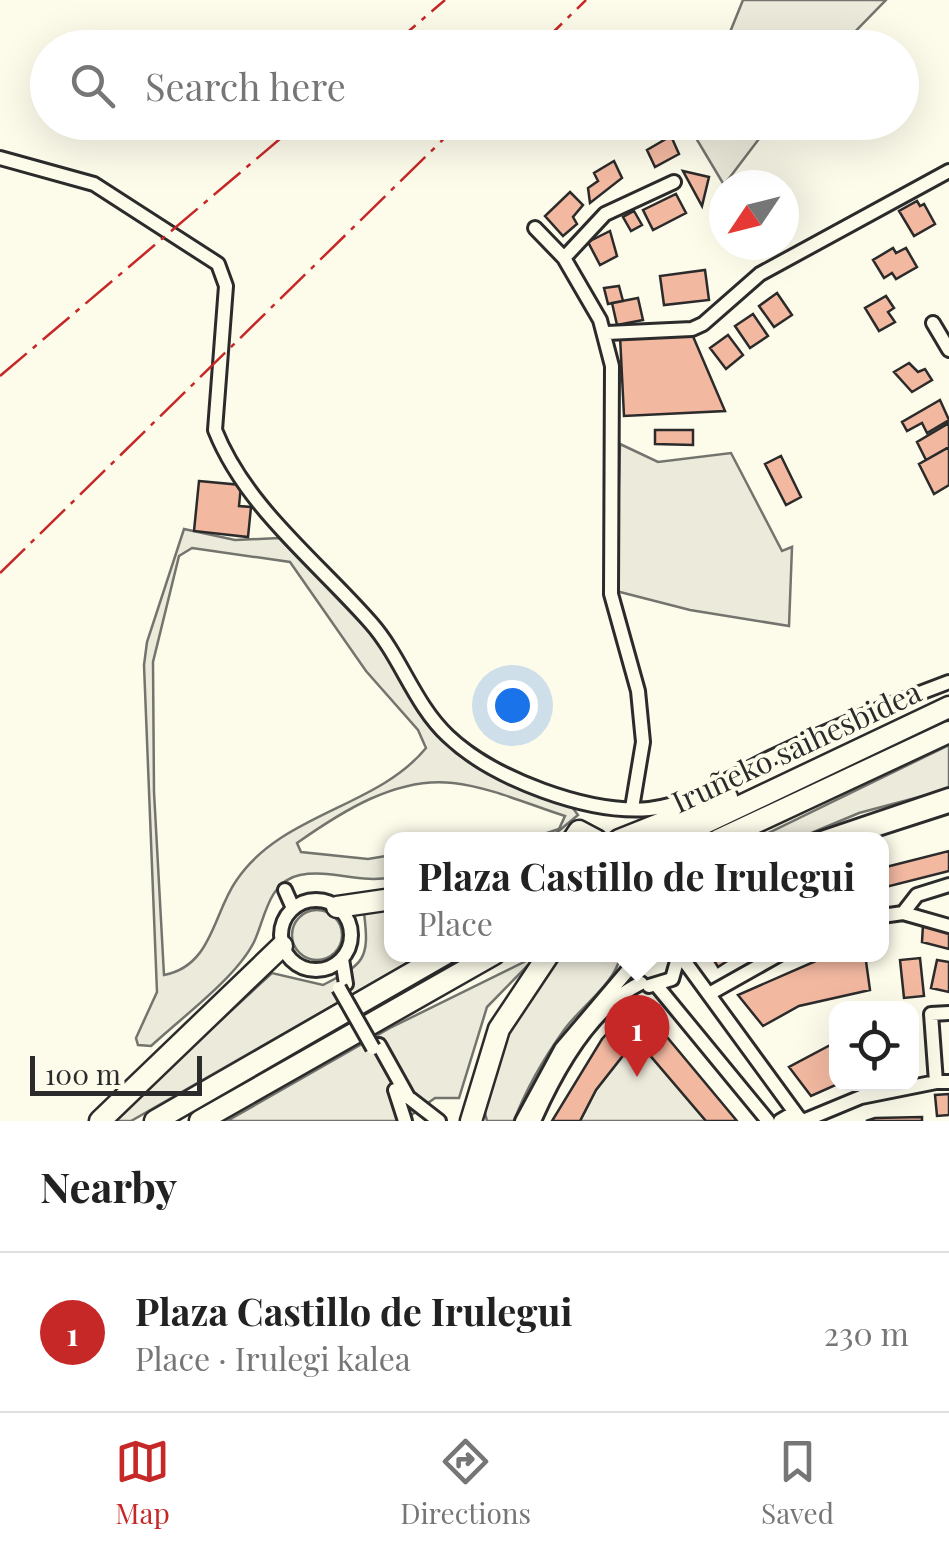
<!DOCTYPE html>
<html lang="en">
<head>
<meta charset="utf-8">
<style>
	body { margin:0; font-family:"Playfair Display",serif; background:#f6f6f6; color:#222 }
	.controls { position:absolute; right:30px; bottom:30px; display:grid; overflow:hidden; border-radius:20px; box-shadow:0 10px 40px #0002 }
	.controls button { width:90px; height:90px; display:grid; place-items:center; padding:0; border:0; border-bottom:2px solid #e0e0e0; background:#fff; color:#222; font:50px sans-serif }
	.compass { position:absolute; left:709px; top:170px; width:90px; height:90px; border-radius:50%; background:#fff; box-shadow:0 10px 40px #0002; rotate:235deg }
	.scale { position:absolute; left:30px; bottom:25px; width:172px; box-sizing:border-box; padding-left:10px; border:5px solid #2b2b2b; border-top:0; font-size:28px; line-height:35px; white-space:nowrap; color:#2b2b2b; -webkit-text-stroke:8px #fdfbea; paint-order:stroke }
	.you { position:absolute; left:512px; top:705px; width:35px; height:35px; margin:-25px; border:8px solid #fff; border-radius:50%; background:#1a73e8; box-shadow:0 0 0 15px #1a73e833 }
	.badge { display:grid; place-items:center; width:65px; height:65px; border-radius:50%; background:#c62828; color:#fff; font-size:32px; font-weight:700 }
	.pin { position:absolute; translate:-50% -82px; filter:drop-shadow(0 2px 5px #0008) }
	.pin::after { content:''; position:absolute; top:52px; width:35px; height:30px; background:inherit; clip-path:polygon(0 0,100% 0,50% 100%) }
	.popup { position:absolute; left:384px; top:832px; width:505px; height:130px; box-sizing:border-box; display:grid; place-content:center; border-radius:20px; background:#fff; filter:drop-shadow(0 2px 8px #0005); font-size:32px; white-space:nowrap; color:#767676 }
	.popup b { font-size:38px; color:#222 }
	.popup::after { content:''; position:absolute; left:50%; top:100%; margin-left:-20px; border:20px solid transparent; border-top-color:#fff }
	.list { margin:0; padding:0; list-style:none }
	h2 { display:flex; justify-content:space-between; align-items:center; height:130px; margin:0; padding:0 40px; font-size:42px }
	h2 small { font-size:32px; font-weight:400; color:#767676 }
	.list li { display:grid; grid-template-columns:65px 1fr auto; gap:30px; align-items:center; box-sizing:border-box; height:160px; padding:0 40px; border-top:2px solid #e0e0e0 }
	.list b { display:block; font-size:38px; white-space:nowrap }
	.list p { margin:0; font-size:32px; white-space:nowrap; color:#767676 }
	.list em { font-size:32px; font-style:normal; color:#767676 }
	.icon { flex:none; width:55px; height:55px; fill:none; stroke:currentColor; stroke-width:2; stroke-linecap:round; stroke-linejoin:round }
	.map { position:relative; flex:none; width:949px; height:1121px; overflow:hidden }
	.search { position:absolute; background:#fff; box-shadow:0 10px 40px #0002; left:30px; right:30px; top:30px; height:110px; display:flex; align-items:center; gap:25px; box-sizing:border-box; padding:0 35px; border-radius:55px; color:#767676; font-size:38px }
	.sheet { height:290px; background:#fff }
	nav { display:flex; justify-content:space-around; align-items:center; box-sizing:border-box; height:140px; border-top:2px solid #e0e0e0; background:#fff; font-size:28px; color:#767676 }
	nav a { display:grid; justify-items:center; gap:5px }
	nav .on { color:#c62828 }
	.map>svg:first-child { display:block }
	.green { fill:#ecebdb; stroke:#74746e; stroke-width:2.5; fill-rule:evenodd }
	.parking { fill:#eceadb; stroke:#74746e; stroke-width:2.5 }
	.building { fill:#f2b8a0; stroke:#2b2b2b; stroke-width:2.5 }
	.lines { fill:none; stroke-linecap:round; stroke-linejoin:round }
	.minor-casing { stroke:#2b2b2b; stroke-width:18 }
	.highway-casing { stroke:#2b2b2b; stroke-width:25 }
	.minor { stroke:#fdfbea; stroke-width:12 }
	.highway { stroke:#fdfbea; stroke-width:20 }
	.minor-bridge-casing { stroke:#2b2b2b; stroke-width:18; stroke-linecap:butt }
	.minor-bridge { stroke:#fdfbea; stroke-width:12 }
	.power { stroke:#c62828; stroke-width:2.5; stroke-dasharray:35 8 5 8; stroke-linecap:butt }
	.labels { text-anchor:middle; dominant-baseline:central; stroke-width:8; stroke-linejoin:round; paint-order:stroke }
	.street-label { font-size:30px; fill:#2b2b2b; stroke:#fdfbea }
</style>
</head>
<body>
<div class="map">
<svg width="949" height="1121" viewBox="0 0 949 1121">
	<rect width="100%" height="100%" fill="#fdfbea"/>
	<!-- green -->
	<path class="green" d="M 743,0 L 886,0 L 840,47 L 724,47 Z
		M 687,123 L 771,123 L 724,185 Z
		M 620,444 L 658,462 L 731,453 L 782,551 L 792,547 L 789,626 L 690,610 L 616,591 Z
		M 184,529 L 235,540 L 279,538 L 372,635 L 452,748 L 493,772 L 569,803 L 578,815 L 549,839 L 529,839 L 559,829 L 565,816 C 530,805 490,787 453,783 C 397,776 341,812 297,843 L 301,852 L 368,859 L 392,855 L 392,877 C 361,884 331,869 300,875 C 268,881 265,919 254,942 C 236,978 181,1018 151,1046 L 138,1045 L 136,1038 L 157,992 L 144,665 L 147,642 ZM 192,548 L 290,562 L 366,671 L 418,730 L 426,748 C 377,808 281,813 236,881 C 213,914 212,966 164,975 L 154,792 L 153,662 L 179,556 Z
		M 949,745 L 949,789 L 859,813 L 797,839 L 754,840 Z
		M 392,906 L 392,954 L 421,955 L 131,1121 L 112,1121 L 272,973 L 323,985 C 364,964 370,960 364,913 Z
		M292 935a25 25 0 1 1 50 0a25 25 0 1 1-50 0Z
		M 538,955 L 487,1007 L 459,1098 L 435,1098 L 403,1121 L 227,1121 L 390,1028 Z
		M 563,955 L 621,955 C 614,985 582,1005 564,1030 C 544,1058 526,1089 514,1121 L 487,1121 C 471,1079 532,982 563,955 Z"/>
	<!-- parking -->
	<path class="parking" d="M 636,1039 L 706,1121 L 580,1121 L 596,1090 Z"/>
	<!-- building -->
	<path class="building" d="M 671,136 L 679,154 L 655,167 L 647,150 Z
		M 614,161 L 622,178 L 590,203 L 588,188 L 598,181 L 594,173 Z
		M 683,171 L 709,177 L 702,206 Z
		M 570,192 L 583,205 L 573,217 L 577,224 L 563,236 L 545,216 Z
		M 676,194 L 686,213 L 653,230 L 643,210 Z
		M 917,201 L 920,206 L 924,204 L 935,224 L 914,236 L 899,211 Z
		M 634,211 L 642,225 L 631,231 L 623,217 Z
		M 610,231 L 617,256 L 600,265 L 588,242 Z
		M 893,248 L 896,253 L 906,248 L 917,267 L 896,279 L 892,273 L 884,278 L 873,260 Z
		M 705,270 L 709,300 L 664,305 L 660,276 Z
		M 619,286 L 623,301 L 608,304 L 604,288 Z
		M 777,293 L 792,315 L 774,327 L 759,306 Z
		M 886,296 L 894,308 L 888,312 L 895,322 L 879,331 L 865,308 Z
		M 638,298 L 643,320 L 617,325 L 612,303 Z
		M 753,314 L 768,336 L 750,348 L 735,326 Z
		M 692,334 L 725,411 L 624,416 L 620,336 Z
		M 728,335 L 743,355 L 726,369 L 710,348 Z
		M 909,363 L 918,372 L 925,369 L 932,380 L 912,392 L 894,372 Z
		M 940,400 L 949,420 L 927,433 L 922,423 L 907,431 L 902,422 Z
		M 949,423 L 949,447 L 926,460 L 917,442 Z
		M 655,430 L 693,430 L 693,445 L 655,444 Z
		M 949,447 L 949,485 L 934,494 L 919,464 Z
		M 781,456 L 801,497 L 786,505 L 765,464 Z
		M 199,481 L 241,485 L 239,506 L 251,507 L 248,537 L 194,531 Z
		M 949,851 L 949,871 L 882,888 L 882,868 Z
		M 923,925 L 949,931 L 949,949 L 922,942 Z
		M 710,954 L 738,954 L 718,967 Z
		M 849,954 L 865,954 L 870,990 L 799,1006 L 763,1026 L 738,995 L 818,960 Z
		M 920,958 L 924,996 L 904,998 L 900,960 Z
		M 937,960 L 949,962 L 949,992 L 931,988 Z
		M 637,1001 L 737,1121 L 706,1121 L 636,1039 L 596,1090 L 580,1121 L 552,1121 L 602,1039 Z
		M 836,1042 L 838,1084 L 811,1096 L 789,1067 Z
		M 949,1094 L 949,1115 L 937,1116 L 935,1095 Z
		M 922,1117 L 922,1121 L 866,1121 L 875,1118 Z"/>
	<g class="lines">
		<defs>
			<path id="minor" d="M 0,158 L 94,184 L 218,264 L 226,286 L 215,430 C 246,508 318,562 371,623 C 401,657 414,704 448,736 C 493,779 588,814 649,809 C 691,805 737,773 774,756 C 832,728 889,704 949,682
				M 535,228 L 564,258 L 600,320 L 612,366 L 611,594 L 638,691 L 643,742 L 632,808
				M 564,258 L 605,214 L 674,182
				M 933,323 L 949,350
				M 607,333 L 692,329 L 703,324 L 760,274 L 949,171
				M 816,840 L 949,795
				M 844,840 L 949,806
				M 285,890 L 293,908
				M281 935a35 35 0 1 1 70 0a35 35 0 1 1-70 0Z
				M 903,913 L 949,926
				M 882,916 L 903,913 L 917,895 L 949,885
				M 680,955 L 799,1118
				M 342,959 L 346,984
				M 649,986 L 672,979 L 679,954
				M 657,986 L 768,1121
				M 709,994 L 780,954
				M 949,1013 L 931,1014 L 936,1082 L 949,1082
				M 379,1045 L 408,1097 L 439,1121
				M 395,1090 L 405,1121
				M 522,1121 L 561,1049 L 629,969
				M 534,1121 C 556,1071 590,1008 641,983
				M 780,1121 L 790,1115 L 801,1119
				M 803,1121 L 861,1097 L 936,1082"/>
			<path id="highway" d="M 573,840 L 579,831 L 596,840
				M 619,840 L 727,797
				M 669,840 L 949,707
				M 718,840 L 949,732
				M 337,907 L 392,899
				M 100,1121 L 282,946
				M 155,1121 L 445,954
				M 200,1121 L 494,954
				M 471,1121 L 499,1029 L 549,954"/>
		</defs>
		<!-- minor casing -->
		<use href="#minor" class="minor-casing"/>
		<!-- highway casing -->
		<use href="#highway" class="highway-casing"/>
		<!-- minor -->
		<use href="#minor" class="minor"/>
		<!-- highway -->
		<use href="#highway" class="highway"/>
		<defs>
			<path id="minor-bridge" d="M 339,988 L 373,1048"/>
		</defs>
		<!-- minor-bridge casing -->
		<use href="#minor-bridge" class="minor-bridge-casing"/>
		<!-- minor-bridge -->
		<use href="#minor-bridge" class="minor-bridge"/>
		<!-- power -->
		<path class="power" d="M 389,48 L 445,0
			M 537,48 L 586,0
			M 0,376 L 300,122
			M 0,573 L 461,122"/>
	</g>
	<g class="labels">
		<!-- street labels -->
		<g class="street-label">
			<text transform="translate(796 746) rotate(-25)">Iruñeko saihesbidea</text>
		</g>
	</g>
</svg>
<div class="controls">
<button><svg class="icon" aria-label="locate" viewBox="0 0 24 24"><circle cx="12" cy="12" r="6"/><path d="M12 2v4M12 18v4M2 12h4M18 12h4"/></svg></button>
</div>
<svg class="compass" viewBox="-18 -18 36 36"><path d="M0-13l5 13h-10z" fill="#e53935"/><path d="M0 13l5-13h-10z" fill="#767676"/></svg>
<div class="scale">100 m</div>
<div class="you"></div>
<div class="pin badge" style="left:637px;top:1077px">1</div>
<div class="popup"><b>Plaza Castillo de Irulegui</b>Place</div>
<div class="search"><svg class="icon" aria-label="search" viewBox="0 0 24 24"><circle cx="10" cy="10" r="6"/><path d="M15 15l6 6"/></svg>Search here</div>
</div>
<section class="sheet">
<h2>Nearby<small></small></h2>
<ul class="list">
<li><span class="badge">1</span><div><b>Plaza Castillo de Irulegui</b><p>Place · Irulegi kalea</p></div><em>230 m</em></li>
</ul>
</section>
<nav>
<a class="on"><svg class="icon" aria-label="map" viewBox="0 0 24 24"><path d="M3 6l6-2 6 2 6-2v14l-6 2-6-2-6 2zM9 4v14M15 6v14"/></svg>Map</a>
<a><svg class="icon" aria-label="directions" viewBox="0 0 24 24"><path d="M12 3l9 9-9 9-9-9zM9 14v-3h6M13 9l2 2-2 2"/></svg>Directions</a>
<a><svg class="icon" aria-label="saved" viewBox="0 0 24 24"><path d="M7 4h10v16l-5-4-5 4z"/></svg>Saved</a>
</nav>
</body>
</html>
